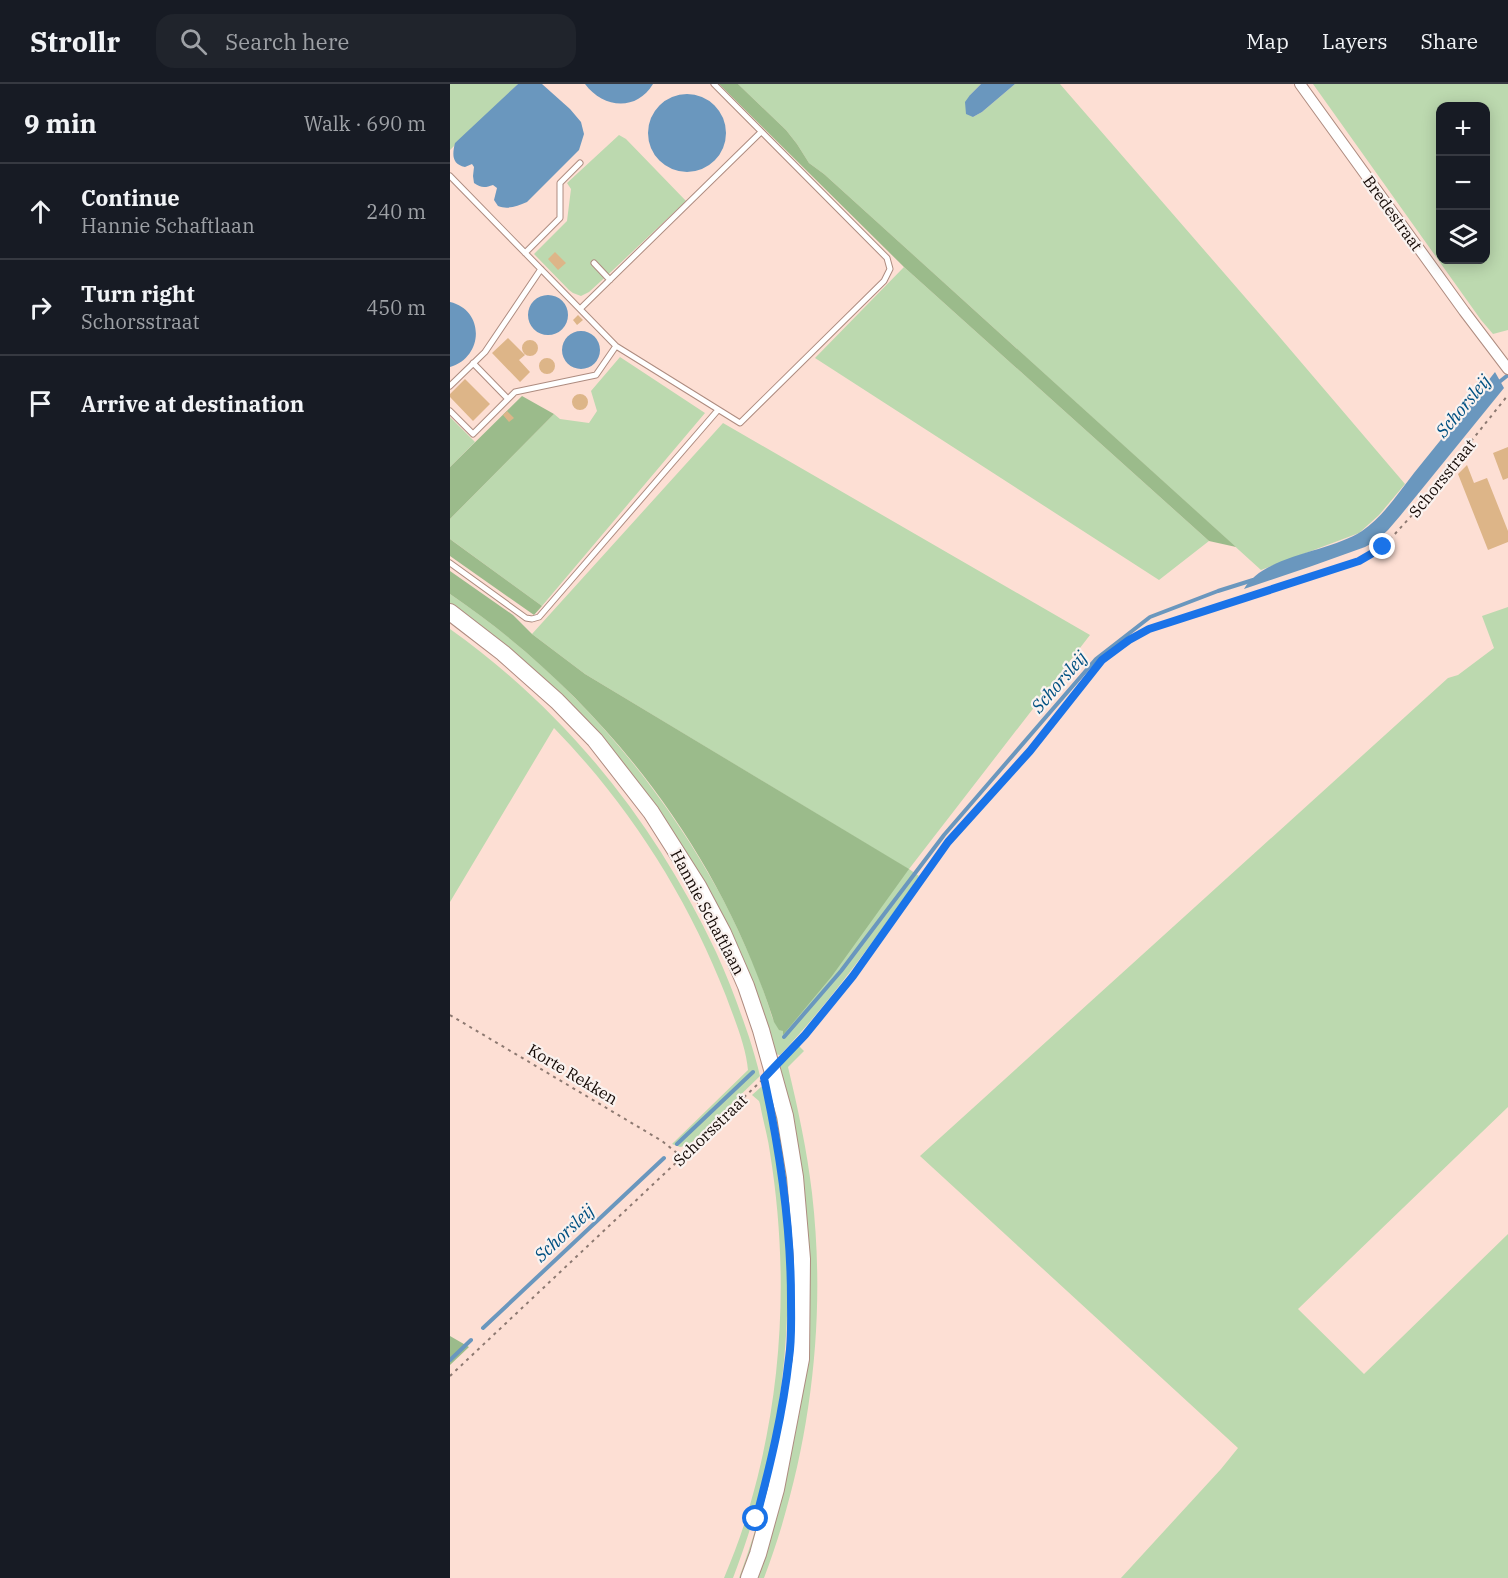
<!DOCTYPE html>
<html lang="en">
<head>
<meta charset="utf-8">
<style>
	body { margin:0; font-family:"IBM Plex Serif",serif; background:#20242c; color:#f1f3f6 }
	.controls { position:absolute; right:18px; top:18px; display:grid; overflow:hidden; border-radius:12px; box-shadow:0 3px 15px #0003 }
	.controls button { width:54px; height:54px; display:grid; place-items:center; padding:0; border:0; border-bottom:2px solid #363941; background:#171b24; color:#f1f3f6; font:30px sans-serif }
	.stop { position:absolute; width:18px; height:18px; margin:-14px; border:4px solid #1a73e8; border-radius:50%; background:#fff }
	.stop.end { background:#1a73e8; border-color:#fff; box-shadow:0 2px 6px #0008 }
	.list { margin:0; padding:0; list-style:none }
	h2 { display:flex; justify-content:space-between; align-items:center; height:78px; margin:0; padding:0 24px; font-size:26px }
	h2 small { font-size:20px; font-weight:400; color:#9ea1a6 }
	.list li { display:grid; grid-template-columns:39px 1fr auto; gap:18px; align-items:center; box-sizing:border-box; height:96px; padding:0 24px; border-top:2px solid #363941 }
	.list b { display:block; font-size:22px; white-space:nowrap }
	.list p { margin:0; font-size:20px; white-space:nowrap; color:#9ea1a6 }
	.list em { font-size:20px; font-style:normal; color:#9ea1a6 }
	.icon { flex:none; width:33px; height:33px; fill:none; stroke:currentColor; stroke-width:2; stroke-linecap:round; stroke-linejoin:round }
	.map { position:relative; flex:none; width:1058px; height:1494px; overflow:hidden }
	header { display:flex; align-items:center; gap:36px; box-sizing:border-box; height:84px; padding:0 30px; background:#171b24; border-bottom:2px solid #363941 }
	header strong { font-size:28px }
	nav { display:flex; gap:33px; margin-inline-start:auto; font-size:21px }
	.search { width:420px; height:54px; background:#20242c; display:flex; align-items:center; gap:15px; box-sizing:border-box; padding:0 21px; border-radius:18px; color:#9ea1a6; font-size:22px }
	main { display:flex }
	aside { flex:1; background:#171b24 }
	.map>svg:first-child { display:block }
	.green { fill:#bcd9af; fill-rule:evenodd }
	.forest { fill:#9bbb8b }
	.water { fill:#6a97be }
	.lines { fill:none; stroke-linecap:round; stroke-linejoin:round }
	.stream { stroke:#6a97be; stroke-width:4 }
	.building { fill:#ddb588 }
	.service-casing { stroke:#ae8c80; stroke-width:7 }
	.minor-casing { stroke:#ae8c80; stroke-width:12 }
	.secondary-casing { stroke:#ae8c80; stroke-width:18 }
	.path { stroke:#8d7971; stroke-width:2; stroke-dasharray:3 4.5; stroke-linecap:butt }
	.service { stroke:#fff; stroke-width:5 }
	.minor { stroke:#fff; stroke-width:10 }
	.secondary { stroke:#fff; stroke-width:16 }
	.route { stroke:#1a73e8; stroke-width:8 }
	.labels { text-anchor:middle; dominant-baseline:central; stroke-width:4.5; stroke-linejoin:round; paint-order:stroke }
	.street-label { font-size:16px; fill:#150a06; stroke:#faf2ef }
	.water-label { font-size:18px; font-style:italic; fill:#015182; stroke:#faf2ef }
</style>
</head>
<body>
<header>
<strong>Strollr</strong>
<div class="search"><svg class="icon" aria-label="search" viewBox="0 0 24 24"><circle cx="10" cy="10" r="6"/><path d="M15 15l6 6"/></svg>Search here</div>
<nav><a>Map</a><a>Layers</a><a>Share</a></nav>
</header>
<main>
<aside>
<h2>9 min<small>Walk · 690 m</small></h2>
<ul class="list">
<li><svg class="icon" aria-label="ahead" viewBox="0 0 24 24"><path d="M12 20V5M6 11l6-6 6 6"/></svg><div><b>Continue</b><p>Hannie Schaftlaan</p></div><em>240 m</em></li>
<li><svg class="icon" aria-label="right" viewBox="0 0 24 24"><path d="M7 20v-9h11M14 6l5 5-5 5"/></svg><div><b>Turn right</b><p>Schorsstraat</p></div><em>450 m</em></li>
<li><svg class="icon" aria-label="arrive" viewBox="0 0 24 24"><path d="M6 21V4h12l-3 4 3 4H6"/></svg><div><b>Arrive at destination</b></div></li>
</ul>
</aside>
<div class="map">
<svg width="1058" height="1494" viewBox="0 0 1058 1494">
	<rect width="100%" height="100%" fill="#fddfd4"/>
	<!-- green -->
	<path class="green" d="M 0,0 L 68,0 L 0,66 Z
		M 288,0 L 531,0 L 520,11 L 523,33 L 532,28 L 565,0 L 610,0 L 827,250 L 955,400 L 929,431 L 909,449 L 811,486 L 374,90 L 359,79 L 347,60 L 336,46 Z
		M 863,0 L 1058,0 L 1058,246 L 1043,250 L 1031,236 ZM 990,22 L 1036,22 L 1036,176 L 990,176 Z
		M 169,51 L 176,55 L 236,117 L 162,187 L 139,208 L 131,212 L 123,209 L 119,206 L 84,170 L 117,137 L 121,105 L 117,99 Z
		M 454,183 L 759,457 L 709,496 L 365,274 Z
		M 170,273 L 255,329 L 92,522 L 0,455 L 0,435 L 104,330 L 110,335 L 139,339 L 147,327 L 141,307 Z
		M 0,333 L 25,358 L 0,383 Z
		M 273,339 L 640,551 L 459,785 L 469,792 C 426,854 382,916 330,971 L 324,970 L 191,703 L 0,521 L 0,510 C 113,586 203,689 269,808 C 282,831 293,857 304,881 C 309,894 314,907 318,920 C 320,925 321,932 324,937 C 326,941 330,944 333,947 L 333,950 L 458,785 L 135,590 L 82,550 Z
		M 1058,523 L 1058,1023 L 848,1225 L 914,1290 L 1058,1150 L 1058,1494 L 671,1494 L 771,1385 L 788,1364 L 470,1072 L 998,594 L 1008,591 L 1044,564 L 1032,532 Z
		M 0,545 C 117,628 205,739 266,868 C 279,896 289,924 299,953 C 303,966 307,979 310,992 L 239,1061 L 230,1063 L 222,1060 L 298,986 C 296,962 284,934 276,912 C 237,812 179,721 104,644 L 0,818 Z
		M 349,962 L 354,967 L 338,983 C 348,1025 357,1066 362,1109 C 377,1238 360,1372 314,1494 L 305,1494 L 329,1422 L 340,1377 L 349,1330 L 356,1271 L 330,985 L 332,979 Z
		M 320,997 L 335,1066 L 344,1145 L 344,1270 L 329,1374 L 292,1494 L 289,1494 C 349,1331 358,1167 317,998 Z
		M 313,1002 C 322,1039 330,1077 334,1114 C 346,1245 330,1371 283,1494 L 274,1494 C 284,1470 293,1446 300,1421 C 333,1308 339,1186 320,1069 C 318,1053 313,1037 310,1020 L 309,1017 L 302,1011 L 311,1003 Z"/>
	<!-- forest -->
	<path class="forest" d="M 269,0 L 288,0 L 336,46 L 347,60 L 359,79 L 374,90 L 786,463 L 759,457 L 454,183 Z
		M 72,312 L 104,330 L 0,435 L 0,383 Z
		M 0,455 L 4,458 L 92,522 L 84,531 L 0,472 Z
		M 0,487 L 63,531 L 82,550 L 135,590 L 459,785 L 382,892 L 333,951 L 333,947 L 329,946 L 324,938 C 269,764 150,612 0,510 Z
		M 0,1252 L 19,1263 L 0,1281 Z"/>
	<!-- water -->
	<path class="water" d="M 68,0 L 92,0 L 120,25 L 131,38 L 134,50 L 129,66 L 77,118 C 67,122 58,126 48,122 L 44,116 L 47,104 L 43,101 C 35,104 31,104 24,99 L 23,92 L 24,83 L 22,80 L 15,83 C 2,80 2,71 5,59 Z
		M 135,0 L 203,0 C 186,28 153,24 135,0 Z
		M 531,0 L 565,0 L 532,28 L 523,33 L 516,30 L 515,18 L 520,11 Z
		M198 49a39 39 0 1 1 78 0a39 39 0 1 1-78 0Z
		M78 231a20 20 0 1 1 40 0a20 20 0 1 1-40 0Z
		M 0,218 C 35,226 34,273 0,283 Z
		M112 266a19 19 0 1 1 38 0a19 19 0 1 1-38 0Z
		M 1045,288 L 1054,304 L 950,432 L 938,446 L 926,457 L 915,463 L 862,482 L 794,505 C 813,471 881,468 912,447 C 933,433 949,408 964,389 C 991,355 1019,322 1045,288 Z"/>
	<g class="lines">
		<!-- stream -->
		<path class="stream" d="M 1048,299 L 1058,291
			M 334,953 L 391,887 L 494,751 L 646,575 L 700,533 L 768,507 L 803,496
			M 227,1060 L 303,988
			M 33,1244 L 214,1074
			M 0,1276 L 21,1256"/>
	</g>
	<!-- building -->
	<path class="building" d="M 105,168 L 116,179 L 108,186 L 98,175 Z
		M 128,231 L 133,236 L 127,241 L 123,236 Z
		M 58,254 L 75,271 L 69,276 L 80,288 L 70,298 L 42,269 Z
		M72 264a8 8 0 1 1 16 0a8 8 0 1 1-16 0Z
		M89 282a8 8 0 1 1 16 0a8 8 0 1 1-16 0Z
		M 15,295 L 40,320 L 23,337 L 0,313 L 0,310 Z
		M122 318a8 8 0 1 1 16 0a8 8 0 1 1-16 0Z
		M 57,327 L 64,334 L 59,338 L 53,331 Z
		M 1058,363 L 1058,394 L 1053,396 L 1043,369 Z
		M 1017,381 L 1024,399 L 1037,394 L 1058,447 L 1058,458 L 1038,466 L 1008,390 Z"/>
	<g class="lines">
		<defs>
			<path id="service" d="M 0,92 L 166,262 L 290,339 L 434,197 L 440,185 L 437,174 L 264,0
				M 75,169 L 110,134 L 110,99 L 130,79
				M 144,179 L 160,196
				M 130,225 L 311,48
				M 23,279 L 58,315
				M 0,302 L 35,268 L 91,185
				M 0,327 L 23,350 L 65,308 L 146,291 L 166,262
				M 0,479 L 76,534 L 82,535 L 89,533 L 268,326"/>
			<path id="minor" d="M 850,0 L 1014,227 L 1058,285"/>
			<path id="secondary" d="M 0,528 L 53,569 L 107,617 L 145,656 L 201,728 L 248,802 L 273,849 L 296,902 L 311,946 L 335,1032 L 345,1093 L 352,1175 L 351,1275 L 326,1405 L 308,1470 L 299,1494"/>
		</defs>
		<!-- service casing -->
		<use href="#service" class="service-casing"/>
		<!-- minor casing -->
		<use href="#minor" class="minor-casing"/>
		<!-- secondary casing -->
		<use href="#secondary" class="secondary-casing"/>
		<!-- path -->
		<path class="path" d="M 0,931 L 212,1057 L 232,1073
			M 333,973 L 355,950 L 403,892 L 498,758 L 580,667 L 652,576 L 679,556 L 699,545 L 909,477 L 933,463 L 964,429 L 1058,311
			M 0,1292 L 232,1073 L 311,997"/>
		<!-- service -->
		<use href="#service" class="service"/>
		<!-- minor -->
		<use href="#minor" class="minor"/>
		<!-- secondary -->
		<use href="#secondary" class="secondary"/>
	</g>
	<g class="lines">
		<!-- route -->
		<path class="route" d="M 306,1435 C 320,1382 333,1329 339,1274 C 342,1255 341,1235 341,1215 C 341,1140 330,1067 314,994 L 355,951 L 403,892 L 498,758 L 580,667 L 652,576 L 679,556 L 699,545 L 909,477 L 933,463"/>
	</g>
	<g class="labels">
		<!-- street labels -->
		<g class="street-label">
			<text transform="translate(943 129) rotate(54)">Bredestraat</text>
			<text transform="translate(992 394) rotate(-51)">Schorsstraat</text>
			<text transform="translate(258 828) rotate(62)">Hannie Schaftlaan</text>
			<text transform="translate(123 990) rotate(31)">Korte Rekken</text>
			<text transform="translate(260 1046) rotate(-44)">Schorsstraat</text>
		</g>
		<!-- water labels -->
		<g class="water-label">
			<text transform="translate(1013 322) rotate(-50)">Schorsleij</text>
			<text transform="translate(609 598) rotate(-49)">Schorsleij</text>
			<text transform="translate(114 1149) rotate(-43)">Schorsleij</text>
		</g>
	</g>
</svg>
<div class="controls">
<button>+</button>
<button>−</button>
<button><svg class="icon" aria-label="layers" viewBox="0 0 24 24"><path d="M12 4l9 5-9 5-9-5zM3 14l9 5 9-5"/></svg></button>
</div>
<div class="stop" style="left:306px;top:1435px"></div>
<div class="stop end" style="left:933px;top:463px"></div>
</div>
</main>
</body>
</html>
